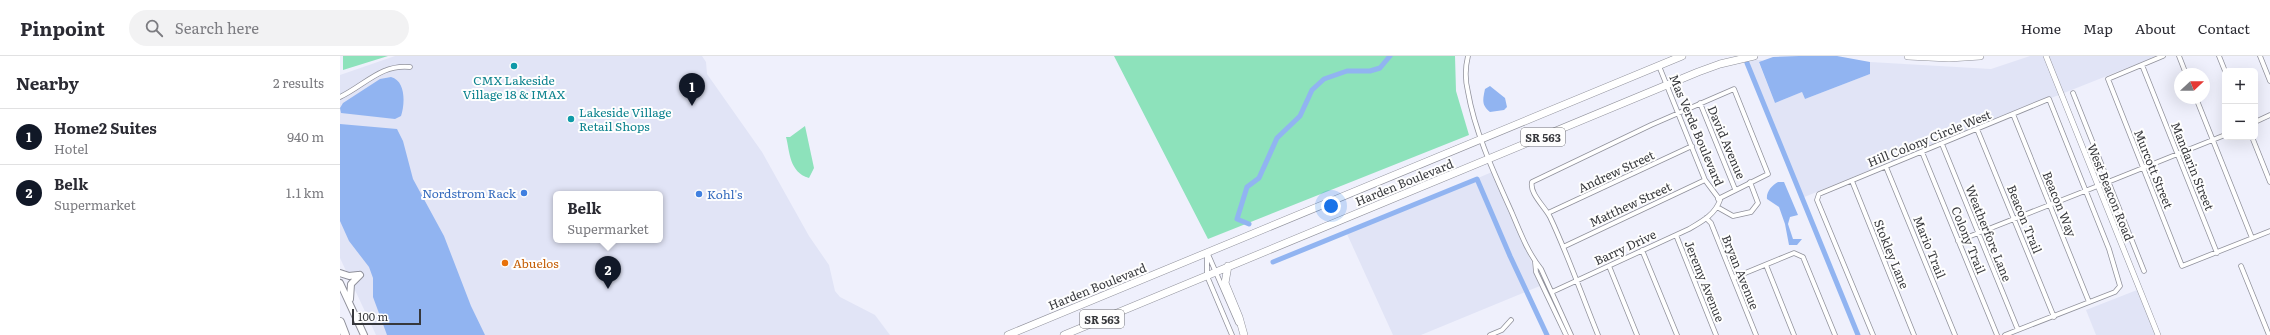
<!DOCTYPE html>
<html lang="en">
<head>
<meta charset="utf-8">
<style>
	body { margin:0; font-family:Literata,serif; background:#f2f2f3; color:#2b2b33 }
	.controls { position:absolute; right:12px; top:12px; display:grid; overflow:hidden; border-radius:6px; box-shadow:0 4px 16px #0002 }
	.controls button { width:36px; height:36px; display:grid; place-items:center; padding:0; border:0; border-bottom:1px solid #e1e1e2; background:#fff; color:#2b2b33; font:20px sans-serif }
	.compass { position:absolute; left:1834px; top:12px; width:36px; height:36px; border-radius:50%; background:#fff; box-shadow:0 4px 16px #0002; rotate:68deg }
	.scale { position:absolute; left:12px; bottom:10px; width:69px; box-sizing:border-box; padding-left:4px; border:2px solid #37383c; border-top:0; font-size:11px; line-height:14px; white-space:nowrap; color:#37383c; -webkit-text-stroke:3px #fefefe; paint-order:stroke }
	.you { position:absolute; left:991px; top:150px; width:14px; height:14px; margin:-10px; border:3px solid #fff; border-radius:50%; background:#1a73e8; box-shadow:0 0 0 6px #1a73e833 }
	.badge { display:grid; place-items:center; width:26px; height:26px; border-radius:50%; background:#111827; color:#fff; font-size:13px; font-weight:700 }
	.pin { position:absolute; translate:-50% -33px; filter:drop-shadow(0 1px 2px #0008) }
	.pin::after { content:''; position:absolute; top:21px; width:14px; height:12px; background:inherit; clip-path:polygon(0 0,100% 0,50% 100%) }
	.popup { position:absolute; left:213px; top:135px; width:110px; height:52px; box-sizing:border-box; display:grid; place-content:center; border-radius:6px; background:#fff; filter:drop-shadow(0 1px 3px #0005); font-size:13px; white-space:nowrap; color:#7c7c81 }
	.popup b { font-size:15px; color:#2b2b33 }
	.popup::after { content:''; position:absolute; left:50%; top:100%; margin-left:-8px; border:8px solid transparent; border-top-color:#fff }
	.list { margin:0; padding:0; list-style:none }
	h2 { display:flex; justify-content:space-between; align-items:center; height:52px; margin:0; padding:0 16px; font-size:17px }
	h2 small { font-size:13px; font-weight:400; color:#7c7c81 }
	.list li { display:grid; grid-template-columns:26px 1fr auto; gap:12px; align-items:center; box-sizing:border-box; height:56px; padding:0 16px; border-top:1px solid #e1e1e2 }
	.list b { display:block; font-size:15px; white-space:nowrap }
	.list p { margin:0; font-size:13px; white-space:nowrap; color:#7c7c81 }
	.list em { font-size:13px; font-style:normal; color:#7c7c81 }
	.icon { flex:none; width:22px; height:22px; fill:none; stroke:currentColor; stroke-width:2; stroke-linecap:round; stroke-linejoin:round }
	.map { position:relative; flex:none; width:1930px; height:279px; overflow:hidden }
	header { display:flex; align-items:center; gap:24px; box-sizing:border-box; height:56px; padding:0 20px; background:#fff; border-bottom:1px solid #e1e1e2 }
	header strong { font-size:19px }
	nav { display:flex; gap:22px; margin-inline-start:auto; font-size:14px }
	.search { width:280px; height:36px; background:#f2f2f3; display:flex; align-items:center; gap:10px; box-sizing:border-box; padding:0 14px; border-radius:22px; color:#7c7c81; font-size:15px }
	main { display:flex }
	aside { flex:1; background:#fff }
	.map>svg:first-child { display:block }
	.built { fill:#e1e4f6; fill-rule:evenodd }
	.green { fill:#8de2bb }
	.water { fill:#91b4f1 }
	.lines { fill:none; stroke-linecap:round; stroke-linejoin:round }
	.canal { stroke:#91b4f1; stroke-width:5 }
	.minor-casing { stroke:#90919b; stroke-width:5.5 }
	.tertiary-casing { stroke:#90919b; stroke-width:6 }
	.secondary-casing { stroke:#90919b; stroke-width:8 }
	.primary-casing { stroke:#90919b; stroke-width:8 }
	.motorway-casing { stroke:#90919b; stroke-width:10 }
	.minor { stroke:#fff; stroke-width:4 }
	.tertiary { stroke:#fff; stroke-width:5 }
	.secondary { stroke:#fff; stroke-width:6 }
	.primary { stroke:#fff; stroke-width:7 }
	.motorway { stroke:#fff; stroke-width:8 }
	.culture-dot { fill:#0f9aa8; stroke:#fefefe; stroke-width:1.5 }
	.shop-dot { fill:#3f7fe0; stroke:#fefefe; stroke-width:1.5 }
	.food-dot { fill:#e8710a; stroke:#fefefe; stroke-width:1.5 }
	.labels { text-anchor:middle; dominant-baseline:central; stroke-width:4; stroke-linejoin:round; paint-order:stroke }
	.shield { fill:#fefefe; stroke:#737376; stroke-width:1 }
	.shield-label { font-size:11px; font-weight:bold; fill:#37383c }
	.culture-label { font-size:12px; fill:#0d838f; stroke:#fefefe }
	.street-label { font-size:12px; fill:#37383c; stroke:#fefefe }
	.shop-label { font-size:12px; fill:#366cbe; stroke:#fefefe; text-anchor:end }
	.food-label { font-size:12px; fill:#c56008; stroke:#fefefe; text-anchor:start }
</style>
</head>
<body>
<header>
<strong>Pinpoint</strong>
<div class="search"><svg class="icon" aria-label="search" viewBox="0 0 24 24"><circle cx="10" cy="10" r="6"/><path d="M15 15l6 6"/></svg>Search here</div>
<nav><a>Home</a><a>Map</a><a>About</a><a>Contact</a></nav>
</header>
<main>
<aside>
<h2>Nearby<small>2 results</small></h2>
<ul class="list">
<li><span class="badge">1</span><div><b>Home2 Suites</b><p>Hotel</p></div><em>940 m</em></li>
<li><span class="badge">2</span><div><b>Belk</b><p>Supermarket</p></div><em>1.1 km</em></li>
</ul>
</aside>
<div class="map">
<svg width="1930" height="279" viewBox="0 0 1930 279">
	<rect width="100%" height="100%" fill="#eff0fc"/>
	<!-- built -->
	<path class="built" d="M 55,0 L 362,0 L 366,6 L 367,18 L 422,96 L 469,180 L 489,209 L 495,235 L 500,241 L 535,259 L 550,279 L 36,279 L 0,202 L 0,19 ZM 216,138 L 320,138 L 320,184 L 216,184 Z
		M 1690,0 L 1704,0 L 1719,39 L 1711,42 L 1708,41 L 1688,49 L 1462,142 L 1405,4 L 1423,4 L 1419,7 L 1435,47 L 1462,36 L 1465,43 L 1530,18 L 1530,6 L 1651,13 Z
		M 1709,0 L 1817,0 L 1724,37 Z
		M 1152,116 L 1191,205 L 1194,217 L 1200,230 L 1081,279 L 1053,279 L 1007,178 Z
		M 1797,234 L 1815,279 L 1756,279 L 1746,254 Z"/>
	<!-- green -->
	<path class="green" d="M 3,0 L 48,0 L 3,14 Z
		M 774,0 L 1115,0 L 1116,35 L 1129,79 L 868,183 Z
		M 465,70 L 474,112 L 469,122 C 449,116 450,96 446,81 L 450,81 Z"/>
	<!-- water -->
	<path class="water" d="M 1459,0 L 1497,0 L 1530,6 L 1530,18 L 1465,43 L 1462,36 L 1435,47 L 1419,6 L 1433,1 Z
		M 51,21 C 66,25 65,48 61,60 L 55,63 L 1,57 L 0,52 L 3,47 L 40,23 Z
		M 1150,30 L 1165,42 L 1167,51 L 1164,54 L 1150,56 C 1141,49 1143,43 1145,33 Z
		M 0,68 L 57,73 L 63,85 L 73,123 L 104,180 L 131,250 L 145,279 L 47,279 L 33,241 L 33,222 L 29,211 L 9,185 L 0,165 Z
		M 1438,126 L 1444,126 L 1458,159 L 1450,161 L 1448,168 L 1453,183 L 1462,183 L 1457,189 L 1449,189 L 1445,168 L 1439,151 L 1427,143 C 1426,136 1432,129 1438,126 Z"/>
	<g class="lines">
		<!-- canal -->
		<path class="canal" d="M 1407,7 L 1518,279
			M 909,168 L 897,163 L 907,131 L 919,122 L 937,82 L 960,60 L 972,34 L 984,23 L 1007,15 L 1030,15 L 1040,12 L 1050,0
			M 933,206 L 1137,123 L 1170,200 L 1207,279"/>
		<defs>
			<path id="minor" d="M 1128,0 C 1125,12 1125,24 1128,36 C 1135,77 1155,119 1172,157 C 1180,176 1188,197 1201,213 L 1231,279
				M 1823,0 L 1768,23 L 1842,210 L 1930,175
				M 1839,0 L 1846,18
				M 1879,0 L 1885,15
				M 1920,0 L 1930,25
				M 1802,9 L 1877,197
				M 1733,37 L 1804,215
				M 0,41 C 25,29 41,8 70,11
				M 1856,42 L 1912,182
				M 1360,47 L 1395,133
				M 1673,58 L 1749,246
				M 1915,66 L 1930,59
				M 1637,73 L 1714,261
				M 1912,81 L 1930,126
				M 1602,88 L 1678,274
				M 1582,96 L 1657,279
				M 1546,111 L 1615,279
				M 1512,125 L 1574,279
				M 1377,151 L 1393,160 L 1411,156 L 1418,147 L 1410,126
				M 1208,157 L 1352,90
				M 1366,162 L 1371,167 L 1416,279
				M 1336,179 L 1376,279
				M 1618,185 C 1708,150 1796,115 1885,79
				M 1223,191 L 1365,124
				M 1302,194 L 1337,279
				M 867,196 L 898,267
				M 867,199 L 867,220 L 892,279
				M 1195,206 L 1196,216 L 1226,279
				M 1426,209 L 1454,279
				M 1269,210 L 1297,279
				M 1901,210 L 1929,279
				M 1393,222 L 1454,197 L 1463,201 L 1495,279
				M 1212,236 L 1349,173 C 1361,166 1375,159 1380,144 L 1365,124 L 1319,10
				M 1150,279 L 1162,274 L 1171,264
				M 1258,279 C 1242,240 1228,199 1210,161 C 1205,151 1189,137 1192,126 L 1311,69 L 1394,33 L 1428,118 L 1378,143
				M 1533,279 L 1477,144 L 1479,138 L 1709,43 L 1769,193 L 1780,230 L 1775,236 L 1665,279"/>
			<path id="tertiary" d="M 1706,0 L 1818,279"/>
			<path id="secondary" d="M 0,217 L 9,220 L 18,219
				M 0,227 L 24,279
				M 10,243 L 11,228 L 20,219"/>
			<path id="primary" d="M 1568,0 L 1609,2 L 1640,0
				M 888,210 L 885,227 L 899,261 L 904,279
				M 668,279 L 1342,0
				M 724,279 L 1358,16 L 1380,8 L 1414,0"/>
			<path id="motorway" d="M 0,266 L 5,279"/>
		</defs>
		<!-- minor casing -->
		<use href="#minor" class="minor-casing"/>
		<!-- tertiary casing -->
		<use href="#tertiary" class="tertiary-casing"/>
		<!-- secondary casing -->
		<use href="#secondary" class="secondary-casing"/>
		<!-- primary casing -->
		<use href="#primary" class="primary-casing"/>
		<!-- motorway casing -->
		<use href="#motorway" class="motorway-casing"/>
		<!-- minor -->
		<use href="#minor" class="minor"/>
		<!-- tertiary -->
		<use href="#tertiary" class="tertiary"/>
		<!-- secondary -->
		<use href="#secondary" class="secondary"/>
		<!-- primary -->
		<use href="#primary" class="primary"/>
		<!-- motorway -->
		<use href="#motorway" class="motorway"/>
	</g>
	<!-- markers -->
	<g class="culture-dot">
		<circle cx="174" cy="10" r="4"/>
		<circle cx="231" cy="63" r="4"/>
	</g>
	<g class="shop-dot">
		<circle cx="184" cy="137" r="4"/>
		<circle cx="359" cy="138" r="4"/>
	</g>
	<circle class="food-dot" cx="165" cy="207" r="4"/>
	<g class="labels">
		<!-- shield labels -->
		<g class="shield">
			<rect x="1181" y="72" width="44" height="18" rx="3"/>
			<rect x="740" y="254" width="44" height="18" rx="3"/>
		</g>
		<g class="shield-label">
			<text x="1203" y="81">SR 563</text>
			<text x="762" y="263">SR 563</text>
		</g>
		<!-- culture labels -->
		<g class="culture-label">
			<text x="174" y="24">CMX Lakeside<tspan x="174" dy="14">Village 18 &amp; IMAX</tspan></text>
			<text x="239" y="56" text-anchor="start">Lakeside Village<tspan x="239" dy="14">Retail Shops</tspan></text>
		</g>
		<!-- street labels -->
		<g class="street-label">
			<text transform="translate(1357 74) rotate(67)">Mas Verde Boulevard</text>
			<text transform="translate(1589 82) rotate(-22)">Hill Colony Circle West</text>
			<text transform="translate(1387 86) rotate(67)">David Avenue</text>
			<text transform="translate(1853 110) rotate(68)">Mandarin Street</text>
			<text transform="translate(1814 113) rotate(68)">Murcott Street</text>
			<text transform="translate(1276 115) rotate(-25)">Andrew Street</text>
			<text transform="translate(1064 126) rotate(-22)">Harden Boulevard</text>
			<text transform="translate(1771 136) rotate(68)">West Beacon Road</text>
			<text transform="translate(1290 148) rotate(-25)">Matthew Street</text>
			<text transform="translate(1720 148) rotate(68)">Beacon Way</text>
			<text transform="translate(1685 163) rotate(68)">Beacon Trail</text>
			<text transform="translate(1649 177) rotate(68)">Weatherfore Lane</text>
			<text transform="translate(1629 184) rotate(68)">Colony Trail</text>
			<text transform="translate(1285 191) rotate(-25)">Barry Drive</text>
			<text transform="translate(1590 191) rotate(68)">Mario Trail</text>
			<text transform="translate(1552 198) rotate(68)">Stokley Lane</text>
			<text transform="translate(1401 216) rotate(68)">Bryan Avenue</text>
			<text transform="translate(1365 225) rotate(68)">Jeremy Avenue</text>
			<text transform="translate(757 230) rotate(-22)">Harden Boulevard</text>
		</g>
		<!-- shop labels -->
		<g class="shop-label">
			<text x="176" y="137">Nordstrom Rack</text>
			<text x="367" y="138" text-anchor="start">Kohl's</text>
		</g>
		<!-- food labels -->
		<g class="food-label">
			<text x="173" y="207">Abuelos</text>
		</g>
	</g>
</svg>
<div class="controls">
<button>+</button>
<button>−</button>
</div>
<svg class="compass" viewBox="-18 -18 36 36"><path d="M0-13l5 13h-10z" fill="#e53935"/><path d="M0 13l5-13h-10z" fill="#7c7c81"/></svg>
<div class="scale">100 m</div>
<div class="you"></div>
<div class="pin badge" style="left:352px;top:50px">1</div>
<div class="pin badge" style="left:268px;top:233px">2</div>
<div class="popup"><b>Belk</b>Supermarket</div>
</div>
</main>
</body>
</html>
